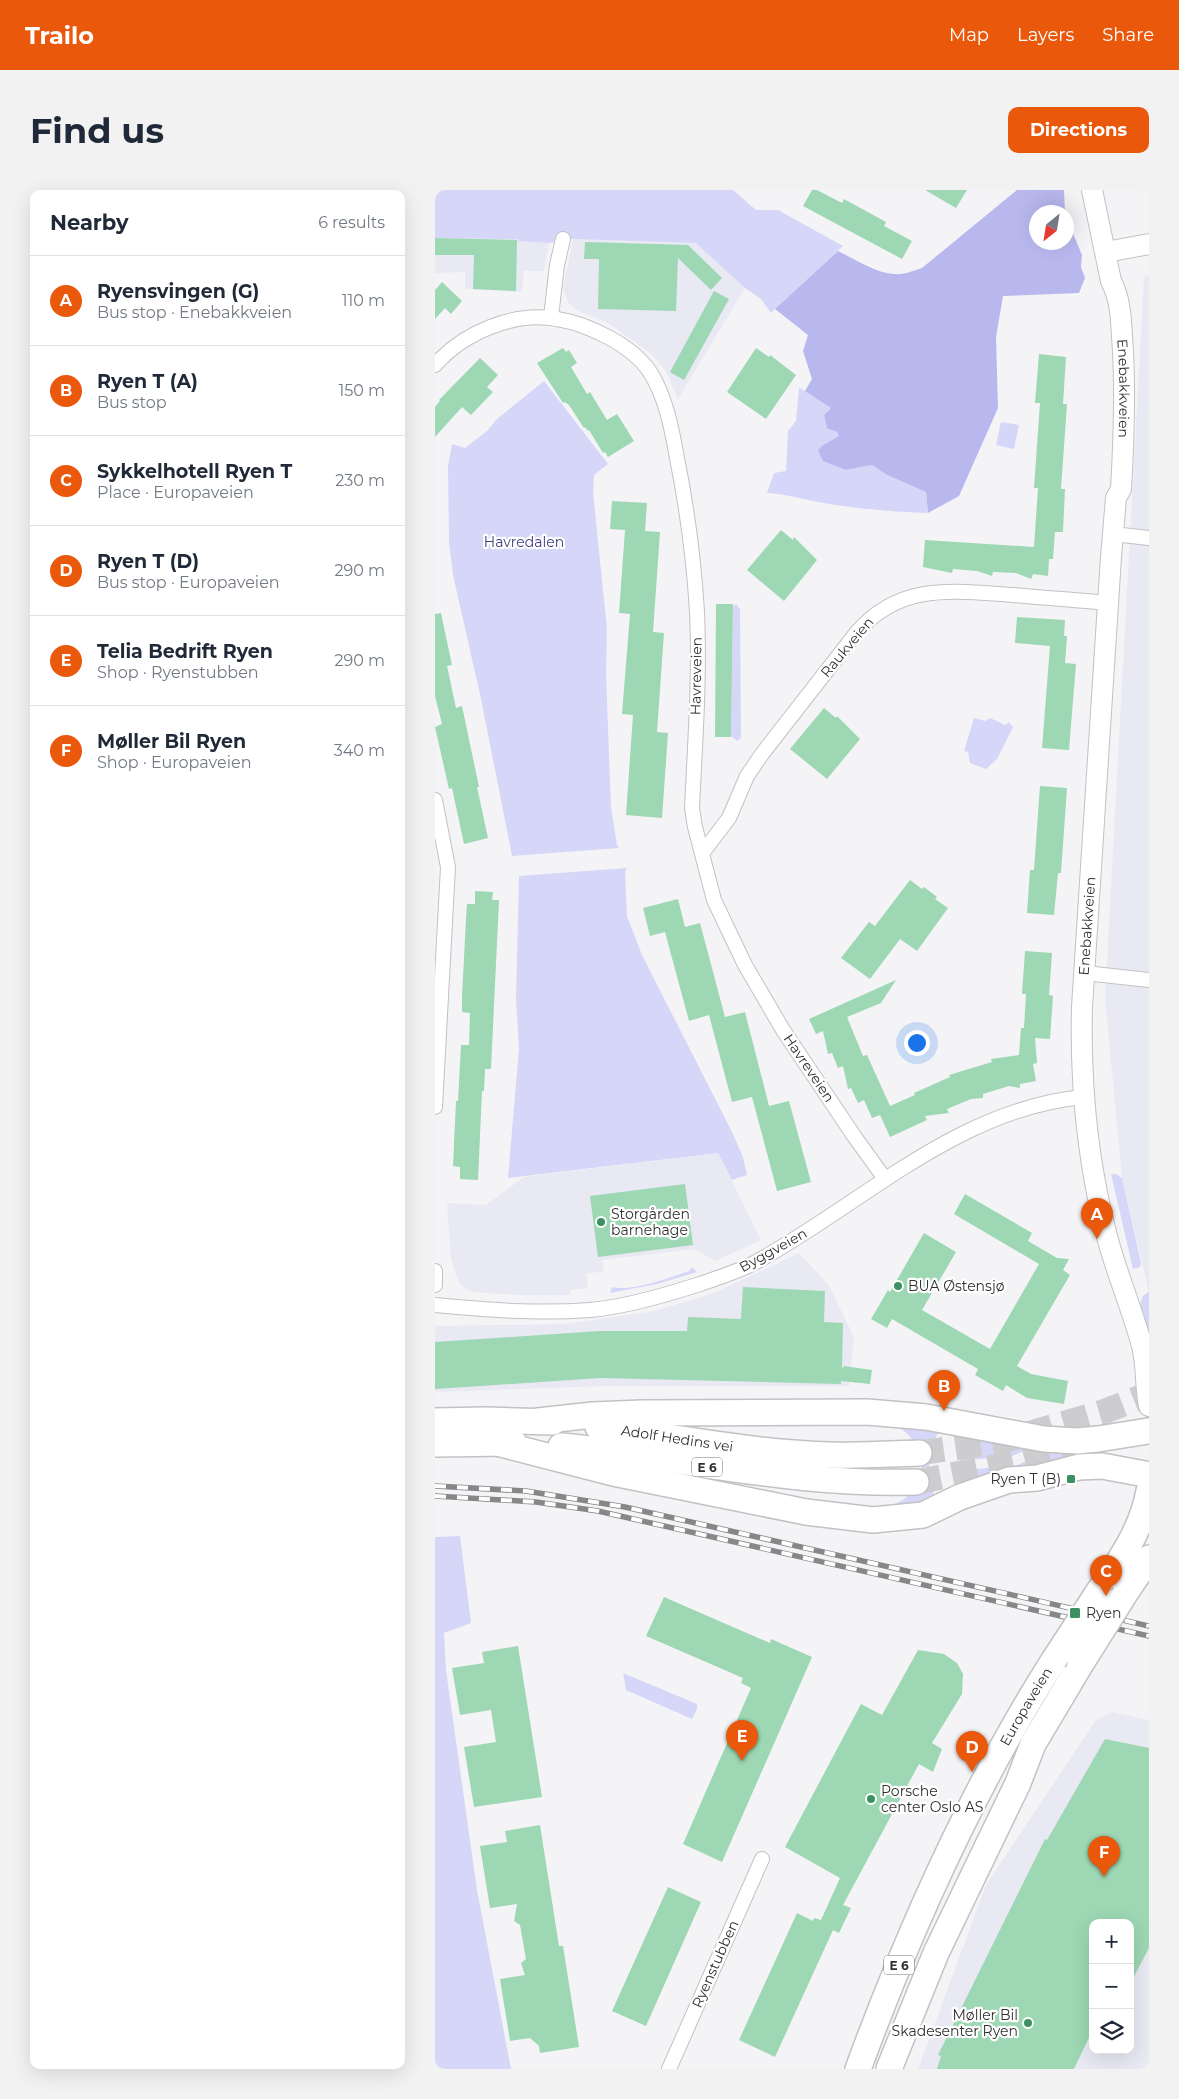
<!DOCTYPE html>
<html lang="en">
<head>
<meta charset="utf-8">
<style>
	body { margin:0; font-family:Montserrat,sans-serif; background:#f2f2f3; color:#1f2937 }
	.controls { position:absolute; right:15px; bottom:15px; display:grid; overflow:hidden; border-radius:10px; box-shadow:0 5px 20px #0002 }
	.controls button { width:45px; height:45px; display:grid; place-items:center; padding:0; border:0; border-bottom:1px solid #e0e1e3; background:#fff; color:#1f2937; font:25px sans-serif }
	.compass { position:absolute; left:594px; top:15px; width:45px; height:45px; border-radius:50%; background:#fff; box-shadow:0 5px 20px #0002; rotate:210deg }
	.you { position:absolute; left:481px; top:852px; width:18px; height:18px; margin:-12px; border:4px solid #fff; border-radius:50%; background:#1a73e8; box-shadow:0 0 0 8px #1a73e833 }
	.badge { display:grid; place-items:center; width:32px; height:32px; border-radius:50%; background:#ea580c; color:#fff; font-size:16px; font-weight:700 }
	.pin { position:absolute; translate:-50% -41px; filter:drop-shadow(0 1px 2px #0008) }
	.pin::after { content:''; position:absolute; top:26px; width:18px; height:15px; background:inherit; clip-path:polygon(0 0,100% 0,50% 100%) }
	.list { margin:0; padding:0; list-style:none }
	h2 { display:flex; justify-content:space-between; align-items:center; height:65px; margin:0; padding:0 20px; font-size:21px }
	h2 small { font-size:16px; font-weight:400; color:#747a83 }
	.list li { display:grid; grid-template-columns:32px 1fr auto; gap:15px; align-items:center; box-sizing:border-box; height:90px; padding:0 20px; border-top:1px solid #e0e1e3 }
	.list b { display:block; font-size:19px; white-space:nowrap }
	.list p { margin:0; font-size:16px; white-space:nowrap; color:#747a83 }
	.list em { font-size:16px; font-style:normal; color:#747a83 }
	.icon { flex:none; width:28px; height:28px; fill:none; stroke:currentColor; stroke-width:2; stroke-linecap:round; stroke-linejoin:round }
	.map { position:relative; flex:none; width:714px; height:1879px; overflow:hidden; border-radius:10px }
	header { display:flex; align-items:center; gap:30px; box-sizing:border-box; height:70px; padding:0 25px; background:#ea580c; color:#fff }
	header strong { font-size:24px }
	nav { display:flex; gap:28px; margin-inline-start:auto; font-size:18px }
	.intro { display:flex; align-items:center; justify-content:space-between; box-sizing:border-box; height:120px; padding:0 30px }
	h1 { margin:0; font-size:35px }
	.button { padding:12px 22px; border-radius:10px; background:#ea580c; color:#fff; font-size:18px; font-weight:700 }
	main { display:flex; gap:30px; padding:0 30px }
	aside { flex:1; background:#fff; border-radius:10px; box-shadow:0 5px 20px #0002 }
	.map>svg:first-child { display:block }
	.built { fill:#e8e9f3; fill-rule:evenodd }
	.green { fill:#d5d6f8 }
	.forest { fill:#b8b8ef }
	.building { fill:#9dd7b3 }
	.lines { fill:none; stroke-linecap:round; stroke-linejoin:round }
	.highway-tunnel { stroke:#cdcdcf; stroke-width:25; stroke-dasharray:25 12; stroke-linecap:butt }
	.street-casing { stroke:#c2c2c5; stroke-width:16 }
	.secondary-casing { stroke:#c2c2c5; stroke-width:22 }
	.highway-casing { stroke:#c2c2c5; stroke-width:28 }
	.street { stroke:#fff; stroke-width:14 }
	.secondary { stroke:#fff; stroke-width:20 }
	.highway { stroke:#fff; stroke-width:25 }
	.rail-casing { stroke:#878789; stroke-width:5.5 }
	.rail { stroke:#fff; stroke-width:4; stroke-dasharray:11; stroke-linecap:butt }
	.highway-bridge-casing { stroke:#c2c2c5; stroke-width:28; stroke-linecap:butt }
	.highway-bridge { stroke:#fff; stroke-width:25 }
	.poi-dot { fill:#3c9062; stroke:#fff; stroke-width:2 }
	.labels { text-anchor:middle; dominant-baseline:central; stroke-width:4.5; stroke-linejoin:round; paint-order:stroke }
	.shield { fill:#fff; stroke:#6e6e6f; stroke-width:1 }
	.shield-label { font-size:12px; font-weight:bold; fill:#303031 }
	.street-label { font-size:14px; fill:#303031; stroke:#fff }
	.park-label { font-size:14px; fill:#423c7e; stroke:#fff }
	.poi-label { font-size:14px; fill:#303031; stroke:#fff; text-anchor:start }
</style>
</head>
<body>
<header>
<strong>Trailo</strong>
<nav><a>Map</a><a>Layers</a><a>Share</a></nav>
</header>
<div class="intro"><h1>Find us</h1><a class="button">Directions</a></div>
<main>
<aside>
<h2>Nearby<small>6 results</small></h2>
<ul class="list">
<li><span class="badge">A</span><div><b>Ryensvingen (G)</b><p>Bus stop · Enebakkveien</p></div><em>110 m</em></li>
<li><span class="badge">B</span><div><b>Ryen T (A)</b><p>Bus stop</p></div><em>150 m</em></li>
<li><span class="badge">C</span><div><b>Sykkelhotell Ryen T</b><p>Place · Europaveien</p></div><em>230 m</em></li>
<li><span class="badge">D</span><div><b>Ryen T (D)</b><p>Bus stop · Europaveien</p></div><em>290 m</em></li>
<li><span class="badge">E</span><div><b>Telia Bedrift Ryen</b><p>Shop · Ryenstubben</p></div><em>290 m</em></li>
<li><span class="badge">F</span><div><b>Møller Bil Ryen</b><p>Shop · Europaveien</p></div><em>340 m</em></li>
</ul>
</aside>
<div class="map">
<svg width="714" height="1879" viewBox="0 0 714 1879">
	<rect width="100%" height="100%" fill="#f4f4f7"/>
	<!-- built -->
	<path class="built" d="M 0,48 L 83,49 L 84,51 L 114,53 L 109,81 L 89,81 L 87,102 L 30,99 L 30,82 L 0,83 Z
		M 138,49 L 262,53 L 310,98 L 243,209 L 231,181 L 216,164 L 175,134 L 143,121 L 133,112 L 128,98 Z
		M 714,85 L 714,1102 L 687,988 L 670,808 L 709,87 Z
		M 283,963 L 326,1050 L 280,1071 L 259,1059 L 167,1070 L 169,1081 L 151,1084 L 153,1098 L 135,1100 L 136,1105 L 85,1105 L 37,1102 L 29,1098 L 23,1090 L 16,1069 L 12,1013 L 51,1015 L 89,987 Z
		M 364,1063 L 393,1094 L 419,1147 L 414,1196 L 172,1196 L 0,1202 L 0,1136 L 131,1134 L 219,1121 L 279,1103 Z
		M 677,1522 L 714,1530 L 714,1879 L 483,1879 L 551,1695 L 661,1530 ZM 658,1733 L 695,1733 L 695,1860 L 658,1860 Z"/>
	<!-- green -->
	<path class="green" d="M 0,0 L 298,0 L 321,20 L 343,20 L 408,56 L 336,123 L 326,109 L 310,98 L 261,53 L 138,49 L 114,53 L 83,51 L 83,49 L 0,48 Z
		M 109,191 L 173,274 L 159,285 L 158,302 L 172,439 L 171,483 L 176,617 L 182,655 L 184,658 L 77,666 L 46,509 L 18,385 L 14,352 L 13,276 L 17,254 L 30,258 L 52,241 L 62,229 Z
		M 364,198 L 378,204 L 396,218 L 389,225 L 392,237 L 402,242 L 404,246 L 388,255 L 411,280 L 437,275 L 452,285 L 491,302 L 493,323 C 458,322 424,319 389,313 C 369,310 352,304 332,303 L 339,283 L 351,281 L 353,241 L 361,231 Z
		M 566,232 L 584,235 L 579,259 L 561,255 Z
		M 301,414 L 305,419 L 306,548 L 302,551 L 296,546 L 298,417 Z
		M 539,528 L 550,531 L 555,528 L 570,535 L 574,532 L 578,537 L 562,569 L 551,579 L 535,573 L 533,562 L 529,561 Z
		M 192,678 L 190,682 L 192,726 L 207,765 L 297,942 L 308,967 L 312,985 L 297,990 L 283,963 L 73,988 L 84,858 L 81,809 L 84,686 Z
		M 676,984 L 681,984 L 687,988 L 706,1073 L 705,1077 L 698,1079 Z
		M 257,1077 L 262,1082 L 222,1094 L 175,1103 L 177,1097 C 196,1102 234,1088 254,1081 Z
		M 713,1102 L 714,1102 L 714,1145 L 704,1118 L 708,1106 Z
		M 462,1236 L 505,1239 C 502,1245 498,1251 496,1257 C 490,1275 499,1292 499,1310 L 490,1313 L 454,1316 C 495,1304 497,1257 462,1236 Z
		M 543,1249 L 589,1257 L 591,1260 L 575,1267 L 525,1270 L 525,1261 L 530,1251 Z
		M 664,1259 L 663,1266 L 549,1294 L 533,1287 L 527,1280 L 580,1276 L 597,1269 L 612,1261 Z
		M 25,1346 L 36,1433 L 9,1443 L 11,1480 L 42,1700 L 76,1879 L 0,1879 L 0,1347 Z
		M 188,1483 L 262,1514 L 262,1519 L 257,1529 L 191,1500 Z"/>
	<!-- forest -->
	<path class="forest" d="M 582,0 L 629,0 L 630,22 L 602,22 L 602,52 L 632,52 L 632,29 L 647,65 L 646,77 L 650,88 L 644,103 L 568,106 L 561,147 L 563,218 L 524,306 L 493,323 L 491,302 L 452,285 L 437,275 L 411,280 L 388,271 L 383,260 L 388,255 L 404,246 L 402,242 L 392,238 L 389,225 L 396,218 L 370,201 L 377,189 L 368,161 L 373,145 L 340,119 L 403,61 C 420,69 441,83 459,84 C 469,85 478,81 487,78 Z"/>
	<!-- building -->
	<path class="building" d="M 377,0 L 382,0 L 407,13 L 409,9 L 451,32 L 449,36 L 477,51 L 467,69 L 368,16 Z
		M 490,0 L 532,0 L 521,18 Z
		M 0,48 L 82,50 L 81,101 L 38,99 L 39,65 L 0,65 Z
		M 150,52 L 253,55 L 287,88 L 276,100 L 243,68 L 241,121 L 163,119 L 164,69 L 149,69 Z
		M 7,92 L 27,111 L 16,124 L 10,118 L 0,129 L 0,100 Z
		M 279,101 L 294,109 L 249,190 L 235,182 Z
		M 128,158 L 131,162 L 134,160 L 142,173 L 136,177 L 152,204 L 155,202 L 172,230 L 182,224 L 199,251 L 173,267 L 170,262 L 168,263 L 154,240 L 153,241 L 150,237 L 149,238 L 134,215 L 130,212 L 128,213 L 102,173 Z
		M 321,158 L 334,167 L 335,165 L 361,185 L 331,229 L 292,202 Z
		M 604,164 L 631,167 L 628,214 L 632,214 L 626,299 L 630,299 L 628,342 L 620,342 L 618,369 L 614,369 L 613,386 L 598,384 L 596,389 L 581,383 L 558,382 L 557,386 L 542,381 L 518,379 L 517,383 L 488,377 L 490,350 L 599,357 L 603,298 L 599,298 L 605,213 L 600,213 Z
		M 45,168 L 63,185 L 52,197 L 58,202 L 36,225 L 27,217 L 0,247 L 0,217 L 5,211 L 4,210 Z
		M 177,311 L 212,313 L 210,341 L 225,342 L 218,442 L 229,443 L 222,542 L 233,543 L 227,628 L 191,625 L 198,525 L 187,524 L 195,424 L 184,423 L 190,340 L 175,339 Z
		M 346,340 L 358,350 L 359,347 L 382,370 L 349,411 L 312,380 Z
		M 281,414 L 298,414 L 296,547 L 280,547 Z
		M 6,423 L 17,475 L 12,476 L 21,518 L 27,516 L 44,597 L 42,597 L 53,648 L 29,654 L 17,598 L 14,599 L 0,537 L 7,534 L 0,506 L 0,424 Z
		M 582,427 L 630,430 L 629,446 L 632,446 L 630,473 L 641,474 L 634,560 L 607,558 L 615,456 L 580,453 Z
		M 389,518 L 401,528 L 402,526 L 425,549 L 392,589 L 355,559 Z
		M 605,596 L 632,598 L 626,683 L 623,683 L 619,725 L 592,723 L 595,680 L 599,680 Z
		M 475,690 L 487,699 L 489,697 L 502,707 L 500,709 L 513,718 L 482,761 L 465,749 L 435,789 L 406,768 L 434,732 L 440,736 Z
		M 40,701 L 58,702 L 57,710 L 64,710 L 56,879 L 50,879 L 49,901 L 47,901 L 43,990 L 25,989 L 25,977 L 18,976 L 21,911 L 23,911 L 26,855 L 34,855 L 35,823 L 27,822 L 27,807 L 31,729 L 32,714 L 40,714 Z
		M 243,709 L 250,737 L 265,733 L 290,827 L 310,822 L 334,916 L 354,911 L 376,992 L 342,1001 L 317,907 L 297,912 L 274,825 L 254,831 L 230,742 L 215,746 L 208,718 Z
		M 590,761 L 617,763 L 614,805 L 618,806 L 615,849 L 600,848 L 602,873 L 598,874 L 601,891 L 585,894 L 585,898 L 574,896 L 548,904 L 548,908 L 536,909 L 512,919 L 514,923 L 490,926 L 492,930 L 455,947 L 445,925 L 437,928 L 429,910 L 423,913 L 416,898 L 413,899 L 408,876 L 403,878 L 397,863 L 393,864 L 388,841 L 381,844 L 374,829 L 461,790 L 446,813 L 412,827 L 428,866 L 432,865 L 455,916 L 480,905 L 479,903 L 515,887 L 514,885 L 557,872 L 556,869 L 584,865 L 586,838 L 589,838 L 591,804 L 587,804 Z
		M 250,994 L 258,1055 L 163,1067 L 155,1006 Z
		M 530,1004 L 597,1043 L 593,1051 L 622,1068 L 634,1069 L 628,1080 L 635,1085 L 582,1176 L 596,1184 L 633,1191 L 629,1214 L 592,1208 L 571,1195 L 568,1201 L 540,1185 L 543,1179 L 457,1129 L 452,1138 L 436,1129 L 453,1100 L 455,1102 L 489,1043 L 521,1062 L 487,1120 L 555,1159 L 604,1074 L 519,1024 Z
		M 308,1097 L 390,1101 L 389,1132 L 408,1133 L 407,1179 L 409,1176 L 437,1180 L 435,1194 L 406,1191 L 406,1194 L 165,1188 L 0,1199 L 0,1152 L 165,1141 L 252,1141 L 253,1127 L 306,1129 Z
		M 229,1407 L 335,1453 L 336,1449 L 377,1467 L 287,1672 L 248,1654 L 316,1498 L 306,1493 L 308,1488 L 211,1446 Z
		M 83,1456 L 107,1607 L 39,1617 L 29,1557 L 61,1552 L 56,1520 L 25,1525 L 17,1478 L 49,1473 L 47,1462 Z
		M 483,1460 L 509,1464 L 522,1473 L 528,1484 L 527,1504 L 497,1553 L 507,1559 L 498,1582 L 484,1574 L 408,1715 L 416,1718 L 404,1743 L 398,1740 L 340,1867 L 304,1850 L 362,1723 L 378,1731 L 379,1728 L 386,1730 L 405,1688 L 350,1657 L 426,1514 L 447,1525 Z
		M 670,1549 L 714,1558 L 714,1758 L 695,1794 L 695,1733 L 658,1733 L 658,1839 L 639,1879 L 502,1879 L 506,1866 L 503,1865 L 610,1649 L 612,1650 Z
		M 105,1635 L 124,1756 L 128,1756 L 144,1857 L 105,1863 L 104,1856 L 95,1848 L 75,1851 L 65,1789 L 90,1785 L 86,1773 L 91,1769 L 85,1735 L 79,1731 L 82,1714 L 55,1718 L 45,1656 L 72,1652 L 70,1641 Z
		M 233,1697 L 266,1712 L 211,1836 L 177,1821 Z"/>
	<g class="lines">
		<!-- highway-tunnel -->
		<path class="highway-tunnel" d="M 484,1263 L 568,1251 L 668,1222 L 714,1204
			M 481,1292 L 583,1272 L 654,1253"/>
		<defs>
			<path id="street" d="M 116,127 L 122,75 L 128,49
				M 0,175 C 28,143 79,121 122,129 C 153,134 197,155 215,182 C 231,207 237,240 242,268 C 252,318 259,371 262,422 C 265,487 260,553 257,618 L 260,637 L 279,710 L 310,775 L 348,840 L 419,946 L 450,989
				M 678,344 L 714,348
				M 0,610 L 13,677 L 0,917
				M 268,662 L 294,628 L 312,586 L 327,564 L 422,442 C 466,392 518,401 578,405 C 610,408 642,410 674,413
				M 650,783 L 714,790
				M 0,1081 L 0,1095
				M 0,1115 C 52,1120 103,1124 155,1120 C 191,1117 231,1105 265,1094 C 284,1087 303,1082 321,1072 C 427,1014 522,919 648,907
				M 234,1879 L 327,1669"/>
			<g id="secondary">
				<path id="s1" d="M 657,0 L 676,91 C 685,108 686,127 687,146 C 691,197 689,248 686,299 L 681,308 L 676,367 L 647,817 C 645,898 653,977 674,1054 C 684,1089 698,1122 707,1156 C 712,1175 710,1196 714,1216"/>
				<path d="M 671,62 L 714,54"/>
			</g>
			<g id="highway">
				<path d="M 0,1231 L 51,1230 L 118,1232"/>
				<path d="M 103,1231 L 158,1225 L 207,1223 L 432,1222 L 491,1227 L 609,1249 L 642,1251 L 663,1249 L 713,1241"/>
				<path id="s2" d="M 163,1237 C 241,1247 318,1263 396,1265 C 425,1266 455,1264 484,1263"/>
				<path d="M 62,1253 L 178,1283 L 371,1322 L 438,1330 L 488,1325 L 525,1307 L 574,1290 L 602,1288 L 644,1277 L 667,1276 L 710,1284"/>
				<path d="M 0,1254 L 79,1253"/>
				<path d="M 126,1256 C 246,1267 360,1296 481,1292"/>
				<path d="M 664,1401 C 686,1369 707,1339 714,1301"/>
				<path d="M 689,1405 L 714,1368"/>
				<path id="s3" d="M 423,1879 C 475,1738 538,1597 619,1470"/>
				<path d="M 454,1879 L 501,1763 L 583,1593 L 598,1554 L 645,1475"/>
			</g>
		</defs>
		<!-- street casing -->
		<use href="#street" class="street-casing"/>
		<!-- secondary casing -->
		<use href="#secondary" class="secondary-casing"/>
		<!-- highway casing -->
		<use href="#highway" class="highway-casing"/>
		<!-- street -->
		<use href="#street" class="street"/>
		<!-- secondary -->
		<use href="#secondary" class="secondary"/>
		<!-- highway -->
		<use href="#highway" class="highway"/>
		<defs>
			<path id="rail" d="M 0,1296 L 91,1301 L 190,1317 L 714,1436
				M 0,1306 L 101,1312 L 163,1321 L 714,1446"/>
		</defs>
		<!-- rail casing -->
		<use href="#rail" class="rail-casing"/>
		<!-- rail -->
		<use href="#rail" class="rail"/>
		<defs>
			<path id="highway-bridge" d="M 619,1470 L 664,1401
				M 645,1475 L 689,1405"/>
		</defs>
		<!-- highway-bridge casing -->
		<use href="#highway-bridge" class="highway-bridge-casing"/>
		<!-- highway-bridge -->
		<use href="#highway-bridge" class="highway-bridge"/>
	</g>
	<!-- markers -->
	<g class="poi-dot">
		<circle cx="166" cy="1032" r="5"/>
		<circle cx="463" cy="1096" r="5"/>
		<rect x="631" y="1284" width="10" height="10" rx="2.5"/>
		<rect x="634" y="1417" width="12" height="12" rx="2.5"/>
		<circle cx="436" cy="1609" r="5"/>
		<circle cx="593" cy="1833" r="5"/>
	</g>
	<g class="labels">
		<!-- shield labels -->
		<g class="shield">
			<rect x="257" y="1267.5" width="30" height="19" rx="4"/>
			<rect x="449" y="1765.5" width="30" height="19" rx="4"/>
		</g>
		<g class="shield-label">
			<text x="272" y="1277">E 6</text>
			<text x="464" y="1775">E 6</text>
		</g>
		<!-- street labels -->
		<g class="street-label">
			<text stroke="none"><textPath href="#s1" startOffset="202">Enebakkveien</textPath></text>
			<text transform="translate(412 457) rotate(-50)">Raukveien</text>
			<text transform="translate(261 486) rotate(-89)">Havreveien</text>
			<text transform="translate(652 736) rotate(-86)">Enebakkveien</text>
			<text transform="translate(374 878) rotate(56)">Havreveien</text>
			<text transform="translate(338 1060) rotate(-29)">Byggveien</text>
			<text stroke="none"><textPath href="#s2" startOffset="80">Adolf Hedins vei</textPath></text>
			<text stroke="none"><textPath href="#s3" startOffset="400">Europaveien</textPath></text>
			<text transform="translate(280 1774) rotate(-66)">Ryenstubben</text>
		</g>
		<!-- park labels -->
		<g class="park-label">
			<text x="89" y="352">Havredalen</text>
		</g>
		<!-- poi labels -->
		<g class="poi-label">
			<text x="176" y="1024">Storgården<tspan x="176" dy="16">barnehage</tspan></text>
			<text x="473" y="1096">BUA Østensjø</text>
			<text x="626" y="1289" text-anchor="end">Ryen T (B)</text>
			<text x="651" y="1423">Ryen</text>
			<text x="446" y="1601">Porsche<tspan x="446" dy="16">center Oslo AS</tspan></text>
			<text x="583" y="1825" text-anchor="end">Møller Bil<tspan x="583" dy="16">Skadesenter Ryen</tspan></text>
		</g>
	</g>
</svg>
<div class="controls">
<button>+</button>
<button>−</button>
<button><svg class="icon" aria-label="layers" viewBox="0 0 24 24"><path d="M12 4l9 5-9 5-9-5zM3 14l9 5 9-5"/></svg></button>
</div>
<svg class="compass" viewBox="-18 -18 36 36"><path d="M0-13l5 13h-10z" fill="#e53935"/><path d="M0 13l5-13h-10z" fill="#747a83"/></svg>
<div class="you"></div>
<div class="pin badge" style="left:662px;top:1049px">A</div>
<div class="pin badge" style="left:509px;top:1221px">B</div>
<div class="pin badge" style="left:671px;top:1406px">C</div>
<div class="pin badge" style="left:537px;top:1582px">D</div>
<div class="pin badge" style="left:307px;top:1571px">E</div>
<div class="pin badge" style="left:669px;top:1687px">F</div>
</div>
</main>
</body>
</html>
